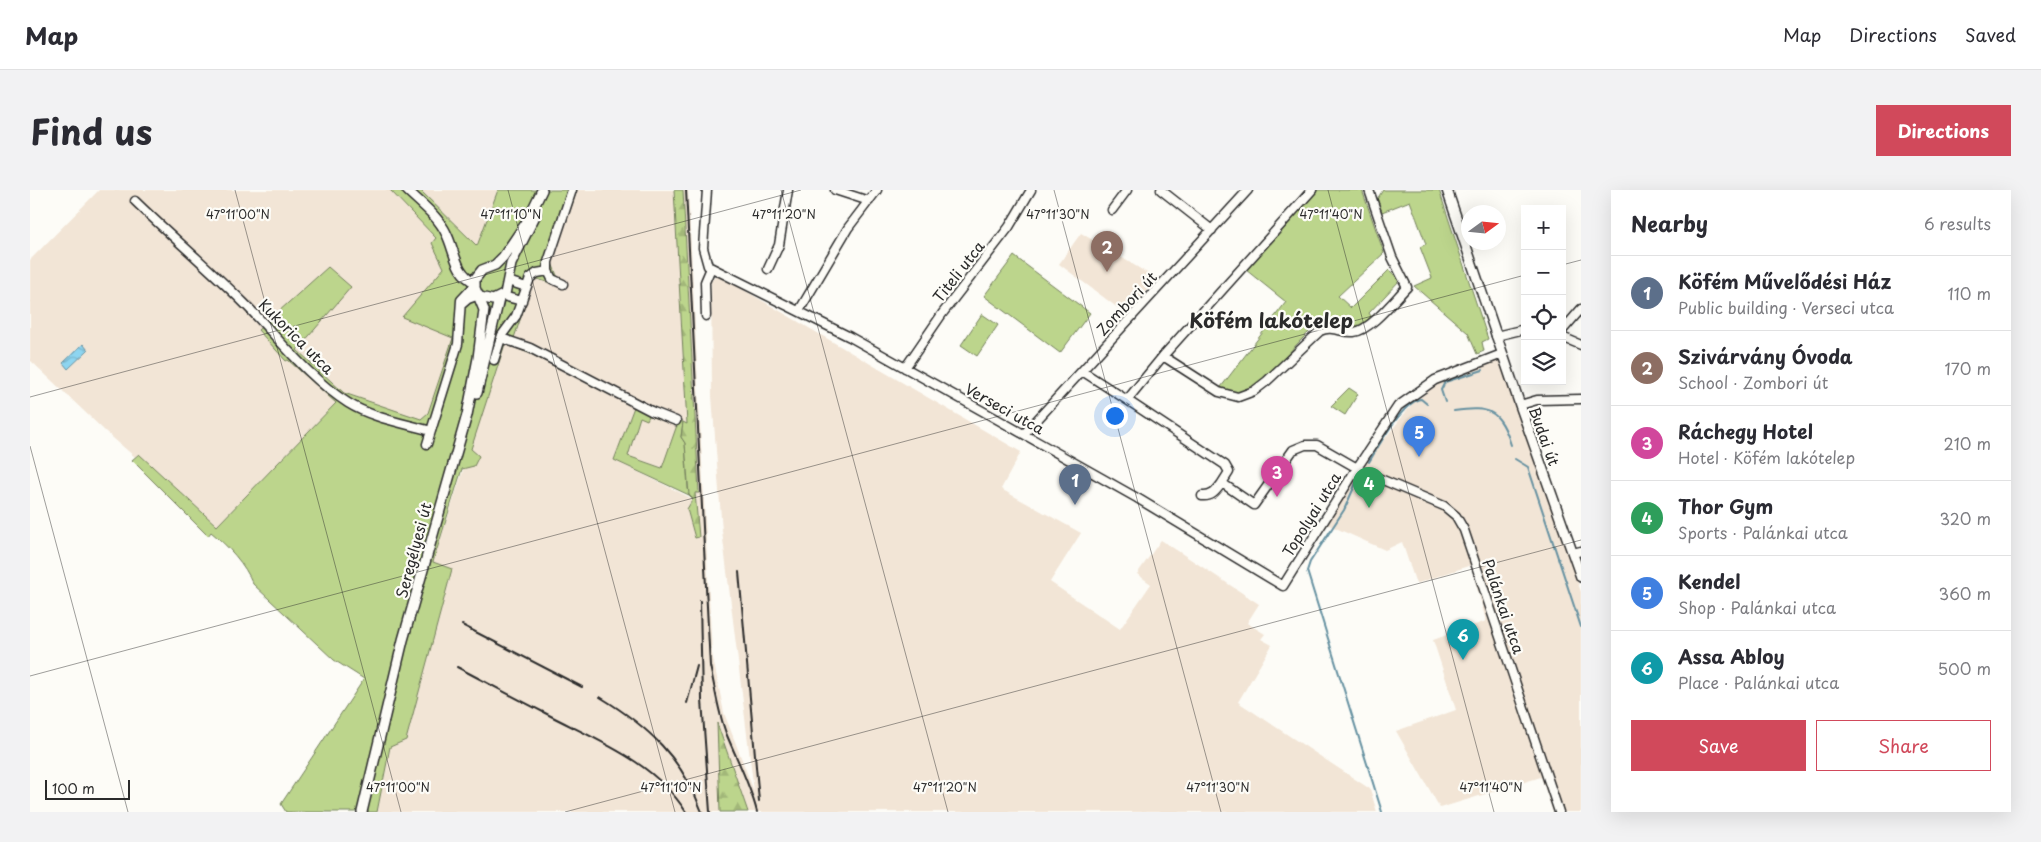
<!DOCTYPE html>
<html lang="en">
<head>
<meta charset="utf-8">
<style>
	body { margin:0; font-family:"Playpen Sans",sans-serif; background:#f2f2f3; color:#2b2b33 }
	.controls { position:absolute; right:15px; top:15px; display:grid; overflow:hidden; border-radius:0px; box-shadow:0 5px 20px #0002 }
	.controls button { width:45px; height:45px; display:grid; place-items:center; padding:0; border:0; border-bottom:1px solid #e1e1e2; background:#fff; color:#2b2b33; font:25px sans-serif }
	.compass { position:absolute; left:1431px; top:15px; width:45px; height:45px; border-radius:50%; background:#fff; box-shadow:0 5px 20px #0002; rotate:75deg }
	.scale { position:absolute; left:15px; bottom:12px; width:85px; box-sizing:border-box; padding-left:5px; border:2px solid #2b2b2b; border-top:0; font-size:14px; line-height:18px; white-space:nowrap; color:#2b2b2b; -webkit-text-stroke:4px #fdfcf7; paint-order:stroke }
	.you { position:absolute; left:1084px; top:225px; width:18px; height:18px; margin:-12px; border:4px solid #fff; border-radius:50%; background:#1a73e8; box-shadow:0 0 0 8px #1a73e833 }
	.badge { display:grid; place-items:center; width:32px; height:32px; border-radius:50%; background:#d1495b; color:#fff; font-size:16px; font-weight:700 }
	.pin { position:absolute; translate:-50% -41px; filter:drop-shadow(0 1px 2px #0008) }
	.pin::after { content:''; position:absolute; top:26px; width:18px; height:15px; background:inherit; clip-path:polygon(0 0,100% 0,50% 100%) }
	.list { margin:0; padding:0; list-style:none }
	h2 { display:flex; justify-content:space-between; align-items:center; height:65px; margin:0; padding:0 20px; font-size:21px }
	h2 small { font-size:16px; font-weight:400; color:#7c7c81 }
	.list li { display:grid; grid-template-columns:32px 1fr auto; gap:15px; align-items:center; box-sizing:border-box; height:75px; padding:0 20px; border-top:1px solid #e1e1e2 }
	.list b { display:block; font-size:19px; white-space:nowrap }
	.list p { margin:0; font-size:16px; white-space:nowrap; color:#7c7c81 }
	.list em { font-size:16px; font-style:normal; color:#7c7c81 }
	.actions { display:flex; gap:10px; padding:15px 20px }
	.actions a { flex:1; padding:11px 0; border:1px solid #d1495b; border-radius:0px; text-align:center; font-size:18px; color:#d1495b }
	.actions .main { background:#d1495b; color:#fff }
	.icon { flex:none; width:28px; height:28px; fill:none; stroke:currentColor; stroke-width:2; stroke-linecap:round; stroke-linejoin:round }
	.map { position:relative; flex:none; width:1551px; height:622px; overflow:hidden; border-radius:0px }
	header { display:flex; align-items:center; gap:30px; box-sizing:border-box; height:70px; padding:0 25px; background:#fff; border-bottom:1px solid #e1e1e2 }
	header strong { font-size:24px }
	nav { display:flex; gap:28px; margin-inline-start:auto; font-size:18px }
	.intro { display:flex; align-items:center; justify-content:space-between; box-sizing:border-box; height:120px; padding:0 30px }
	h1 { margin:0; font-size:35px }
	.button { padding:12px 22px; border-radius:0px; background:#d1495b; color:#fff; font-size:18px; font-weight:700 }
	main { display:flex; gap:30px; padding:0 30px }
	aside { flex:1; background:#fff; border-radius:0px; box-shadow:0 5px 20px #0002 }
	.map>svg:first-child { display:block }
	.built { fill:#f2e5d6 }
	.green { fill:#bcd58c; stroke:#74805c; fill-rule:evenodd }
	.forest { fill:url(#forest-firs); stroke:#74805c }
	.water { fill:url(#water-waves); stroke:#6691a1 }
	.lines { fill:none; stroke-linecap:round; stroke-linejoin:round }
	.stream { stroke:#6691a1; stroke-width:2 }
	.minor-casing { stroke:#2b2b2b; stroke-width:11 }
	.major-casing { stroke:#2b2b2b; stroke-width:12 }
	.minor { stroke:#fdfcf7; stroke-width:8 }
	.major { stroke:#fdfcf7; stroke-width:9 }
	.rail { stroke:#2b2b2b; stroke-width:2 }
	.ticks { fill:none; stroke:#2b2b2b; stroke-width:1; stroke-opacity:0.45 }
	.labels { text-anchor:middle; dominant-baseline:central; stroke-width:4.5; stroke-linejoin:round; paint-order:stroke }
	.street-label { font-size:15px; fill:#2b2b2b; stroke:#fdfcf7 }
	.district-label { font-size:20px; font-weight:bold; fill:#2b2b2b; stroke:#fdfcf7 }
	.ticks-label { font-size:12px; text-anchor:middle; fill:#2b2b2b; stroke:#fdfcf7; stroke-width:4.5; stroke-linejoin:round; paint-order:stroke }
</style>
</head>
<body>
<header>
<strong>Map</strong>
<nav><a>Map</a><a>Directions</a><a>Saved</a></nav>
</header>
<div class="intro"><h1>Find us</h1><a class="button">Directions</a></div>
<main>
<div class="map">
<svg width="1551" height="622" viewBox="0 0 1551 622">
	<defs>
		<pattern id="forest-firs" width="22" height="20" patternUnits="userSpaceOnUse" patternTransform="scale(1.25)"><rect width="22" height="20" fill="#bcd58c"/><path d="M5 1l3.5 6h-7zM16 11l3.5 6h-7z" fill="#a2b779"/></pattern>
		<pattern id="water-waves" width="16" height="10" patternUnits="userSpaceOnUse" patternTransform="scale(1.25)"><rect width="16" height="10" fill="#8ed5f0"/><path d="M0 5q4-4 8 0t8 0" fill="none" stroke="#7bb7ce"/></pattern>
	</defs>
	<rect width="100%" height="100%" fill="#fdfcf7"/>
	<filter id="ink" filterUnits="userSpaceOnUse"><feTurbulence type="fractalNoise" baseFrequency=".02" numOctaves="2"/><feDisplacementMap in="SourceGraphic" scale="10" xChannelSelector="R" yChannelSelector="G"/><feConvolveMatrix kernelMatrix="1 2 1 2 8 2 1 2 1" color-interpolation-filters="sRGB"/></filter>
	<g filter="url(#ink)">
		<!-- built -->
		<path class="built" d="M 69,0 L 360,0 L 406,48 L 403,53 L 414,79 L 423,148 L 398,223 L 390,229 L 314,203 L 267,160 L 320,97 L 256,171 L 258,170 L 306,213 L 187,336 L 109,264 L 105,267 L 76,242 L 0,170 L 0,70 Z
			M 390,0 L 468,0 L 447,56 Z
			M 547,0 L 644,0 L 657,234 L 484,148 L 504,88 L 532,97 L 522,73 Z
			M 653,0 L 658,0 L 682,463 L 694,523 L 724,601 L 692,341 L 682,206 L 681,92 L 685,86 L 690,86 L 991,262 L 971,299 L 1051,343 L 1020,392 L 1090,439 L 1121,394 L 1107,384 L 1131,350 L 1229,414 L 1217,433 L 1235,444 L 1231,449 L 1242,455 L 1208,512 L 1340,599 L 1347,622 L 718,622 L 688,535 L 690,622 L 347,622 L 360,557 L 376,550 L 422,379 L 403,372 L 475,153 L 501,164 L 604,217 L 584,270 L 663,309 L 658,319 L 665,347 L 668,347 L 665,303 L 669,302 Z
			M 1051,43 L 1127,89 L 1096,124 L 1029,74 Z
			M 1472,169 L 1551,402 L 1551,622 L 1523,622 L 1511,587 L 1410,618 L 1366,541 L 1426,520 L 1403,450 L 1456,431 L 1441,375 L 1386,394 L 1372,352 L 1355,360 L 1290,331 L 1383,213 L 1408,194 Z
			M 619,226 L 647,235 L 633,278 L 598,266 L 610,227 Z"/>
		<!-- green -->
		<path class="green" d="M 360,0 L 390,0 L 447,56 L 468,0 L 547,0 L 522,73 L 528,88 L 535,90 L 533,97 L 504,88 L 484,148 L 653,232 L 651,247 L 655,253 L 658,299 L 660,303 L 659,305 L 584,270 L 604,217 L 501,164 L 475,154 L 441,259 L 449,266 L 444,276 L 432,279 L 403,372 L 422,379 L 376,550 L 360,557 L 347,622 L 256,622 L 251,614 L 334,489 L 304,470 L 223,394 C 215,374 198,356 181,342 L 178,346 L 102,270 L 109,264 L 187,336 L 306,213 L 258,170 L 256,171 L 228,140 L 298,77 L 321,97 L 267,160 L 314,203 L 391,229 L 398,223 L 423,148 L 372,127 L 414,78 L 402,53 L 406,48 ZM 619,226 L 647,235 L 632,278 L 598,266 L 610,227 L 617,230 Z
			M 1288,0 L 1332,0 L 1354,63 L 1308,106 L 1321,118 L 1359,80 L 1370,90 L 1339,123 L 1341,126 C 1321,150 1299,123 1278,143 C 1264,156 1230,198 1213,202 C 1204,205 1198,201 1191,197 L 1256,112 L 1216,80 Z
			M 1353,0 L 1409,0 L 1458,149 L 1452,152 L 1454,161 L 1447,164 L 1438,143 L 1384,96 L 1402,88 L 1390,57 L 1396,54 L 1380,11 L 1352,22 L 1347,9 Z
			M 984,66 L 1060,123 L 1030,163 L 954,106 Z
			M 952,124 L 968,135 L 947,166 L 931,155 Z
			M 1319,198 L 1328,204 L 1315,225 L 1301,216 Z"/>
		<!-- forest -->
		<path class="forest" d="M 644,0 L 653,0 L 669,303 L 665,303 L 669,347 L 665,348 L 657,319 L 663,309 L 659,305 L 655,253 L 651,247 L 653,232 L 657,234 Z
			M 687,533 L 718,622 L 690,622 Z"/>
		<!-- water -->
		<path class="water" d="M 53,154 L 58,160 L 38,179 L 33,173 Z"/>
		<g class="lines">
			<!-- stream -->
			<path class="stream" d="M 1415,212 L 1411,200 L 1415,192 L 1453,180
				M 1424,221 C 1460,216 1470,220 1481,255
				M 1485,269 L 1498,277 L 1551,437
				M 1339,272 C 1348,257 1373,211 1391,209 L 1397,214
				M 1326,293 L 1314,320 L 1280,372 L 1277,381 L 1352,622"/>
			<defs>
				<path id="minor" d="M 677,0 L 673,58 L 678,76 L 820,147 L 965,228 L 1107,308 L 1253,396 L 1327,278 L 1368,216 L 1405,190 L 1472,164
					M 805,0 L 839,11
					M 1131,0 L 1182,40
					M 1339,0 L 1362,67 L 1377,97 C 1365,109 1340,141 1324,142 C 1311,143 1302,135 1290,141 L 1237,191 L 1224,201 L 1208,207 L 1189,202 L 1133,166 L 1097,210 L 1195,275 L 1199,282 L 1192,293 L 1224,315 L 1263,260 L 1275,255 L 1287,255 L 1334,282 L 1414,316 L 1426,326 L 1434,340 L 1529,622
					M 105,11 C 141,46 179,78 214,113 C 247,146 277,187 318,213 C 342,228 374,233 401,241 L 428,154 L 431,110 L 445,95
					M 1082,20 L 1097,0
					M 738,79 L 749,55 L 758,0
					M 478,91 L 496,97
					M 533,94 L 522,89 L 518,81 L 518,72 L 542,0
					M 473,106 L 492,111
					M 431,115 L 438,109 L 449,105
					M 769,121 L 818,38 L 847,0
					M 676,126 L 675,92 L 681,78
					M 1532,141 L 1551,119
					M 1466,146 L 1495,139
					M 1532,147 L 1551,155
					M 471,148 L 500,158 L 621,221 L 646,231
					M 1133,166 L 1282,0
					M 464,170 L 472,145 L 486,126 L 500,88 L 507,83 L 518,81
					M 875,178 L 912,124 L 979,37 L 1001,0
					M 1052,181 L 1097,210
					M 1490,215 L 1507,210 L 1551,209
					M 994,244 L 1218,0
					M 397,254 L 401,241
					M 1172,306 C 1182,307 1186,301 1192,293
					M 1543,363 L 1551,361"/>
				<path id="major" d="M 377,0 C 390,13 408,26 416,43 C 425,60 425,84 445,92
					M 1417,0 L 1490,215 L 1551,387
					M 450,107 L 463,110 L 475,104 L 481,74 L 506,24
					M 447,203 L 469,109
					M 332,622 L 373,450 L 437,225 L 448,168 L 454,120 L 445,98 L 445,89 L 452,80 L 465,75 L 473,67 L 496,33 L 512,0"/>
			</defs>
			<!-- minor casing -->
			<use href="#minor" class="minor-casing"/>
			<!-- major casing -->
			<use href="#major" class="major-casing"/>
			<!-- minor -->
			<use href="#minor" class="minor"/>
			<!-- major -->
			<use href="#major" class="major"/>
			<!-- rail -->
			<path class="rail" d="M 656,0 L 680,476 C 685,498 688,522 696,543 C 707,570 720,594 727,622
				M 709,382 L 729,611
				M 670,411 L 672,510 L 680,622
				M 432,435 L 552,497
				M 427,477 C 456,492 485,508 515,523 C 566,550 624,571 656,622
				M 570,507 C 619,537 652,568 672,622
				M 657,513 L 667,476"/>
		</g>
	</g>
	<!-- ticks -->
	<path class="ticks" d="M 205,0 L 371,622M 478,0 L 645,622M 751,0 L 918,622M 1024,0 L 1191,622M 1298,0 L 1464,622M 1532,75 L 1551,70M 0,207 L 771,0M 0,256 L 98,622M 0,486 L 1495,85M 535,622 L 1551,350"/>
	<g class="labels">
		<!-- street labels -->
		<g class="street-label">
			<text transform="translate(928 81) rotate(-52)">Titeli utca</text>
			<text transform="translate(1096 113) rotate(-47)">Zombori út</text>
			<text transform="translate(267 146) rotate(45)">Kukorica utca</text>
			<text transform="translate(975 218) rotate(29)">Verseci utca</text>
			<text transform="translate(1515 246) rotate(70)">Budai út</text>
			<text transform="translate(1281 324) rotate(-58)">Topolyai utca</text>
			<text transform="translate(383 360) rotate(-75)">Seregélyesi út</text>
			<text transform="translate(1474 416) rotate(71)">Palánkai utca</text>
		</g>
		<!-- district labels -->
		<g class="district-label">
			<text x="1241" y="130">Köfém lakótelep</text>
		</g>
	</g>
	<g class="ticks-label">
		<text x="208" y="29">47°11'00"N</text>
		<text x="481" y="29">47°11'10"N</text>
		<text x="754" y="29">47°11'20"N</text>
		<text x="1028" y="29">47°11'30"N</text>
		<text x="1301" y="29">47°11'40"N</text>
		<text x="368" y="602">47°11'00"N</text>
		<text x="641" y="602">47°11'10"N</text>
		<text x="915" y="602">47°11'20"N</text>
		<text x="1188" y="602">47°11'30"N</text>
		<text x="1461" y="602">47°11'40"N</text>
	</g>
</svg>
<div class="controls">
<button>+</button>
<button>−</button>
<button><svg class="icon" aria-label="locate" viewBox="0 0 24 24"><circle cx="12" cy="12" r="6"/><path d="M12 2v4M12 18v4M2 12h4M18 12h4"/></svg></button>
<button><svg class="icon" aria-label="layers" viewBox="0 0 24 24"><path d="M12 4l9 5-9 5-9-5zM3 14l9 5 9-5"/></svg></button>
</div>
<svg class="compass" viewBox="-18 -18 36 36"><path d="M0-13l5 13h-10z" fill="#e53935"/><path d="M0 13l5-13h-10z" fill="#7c7c81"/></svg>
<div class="scale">100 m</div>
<div class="you"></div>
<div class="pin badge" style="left:1045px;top:315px;background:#5c6f8a">1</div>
<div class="pin badge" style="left:1077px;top:82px;background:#8d6e63">2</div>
<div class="pin badge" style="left:1247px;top:307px;background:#d1479c">3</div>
<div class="pin badge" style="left:1339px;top:318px;background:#2e9e5b">4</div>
<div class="pin badge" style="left:1389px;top:267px;background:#3f7fe0">5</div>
<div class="pin badge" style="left:1433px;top:470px;background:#0f9aa8">6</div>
</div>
<aside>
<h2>Nearby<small>6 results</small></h2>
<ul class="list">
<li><span class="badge" style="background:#5c6f8a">1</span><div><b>Köfém Művelődési Ház</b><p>Public building · Verseci utca</p></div><em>110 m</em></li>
<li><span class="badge" style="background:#8d6e63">2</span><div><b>Szivárvány Óvoda</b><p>School · Zombori út</p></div><em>170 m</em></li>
<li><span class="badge" style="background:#d1479c">3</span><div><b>Ráchegy Hotel</b><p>Hotel · Köfém lakótelep</p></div><em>210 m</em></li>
<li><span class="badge" style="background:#2e9e5b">4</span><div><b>Thor Gym</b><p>Sports · Palánkai utca</p></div><em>320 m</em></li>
<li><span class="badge" style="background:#3f7fe0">5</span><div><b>Kendel</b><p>Shop · Palánkai utca</p></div><em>360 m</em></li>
<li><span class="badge" style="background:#0f9aa8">6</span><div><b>Assa Abloy</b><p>Place · Palánkai utca</p></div><em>500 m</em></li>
</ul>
<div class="actions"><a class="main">Save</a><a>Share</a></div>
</aside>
</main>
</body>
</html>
